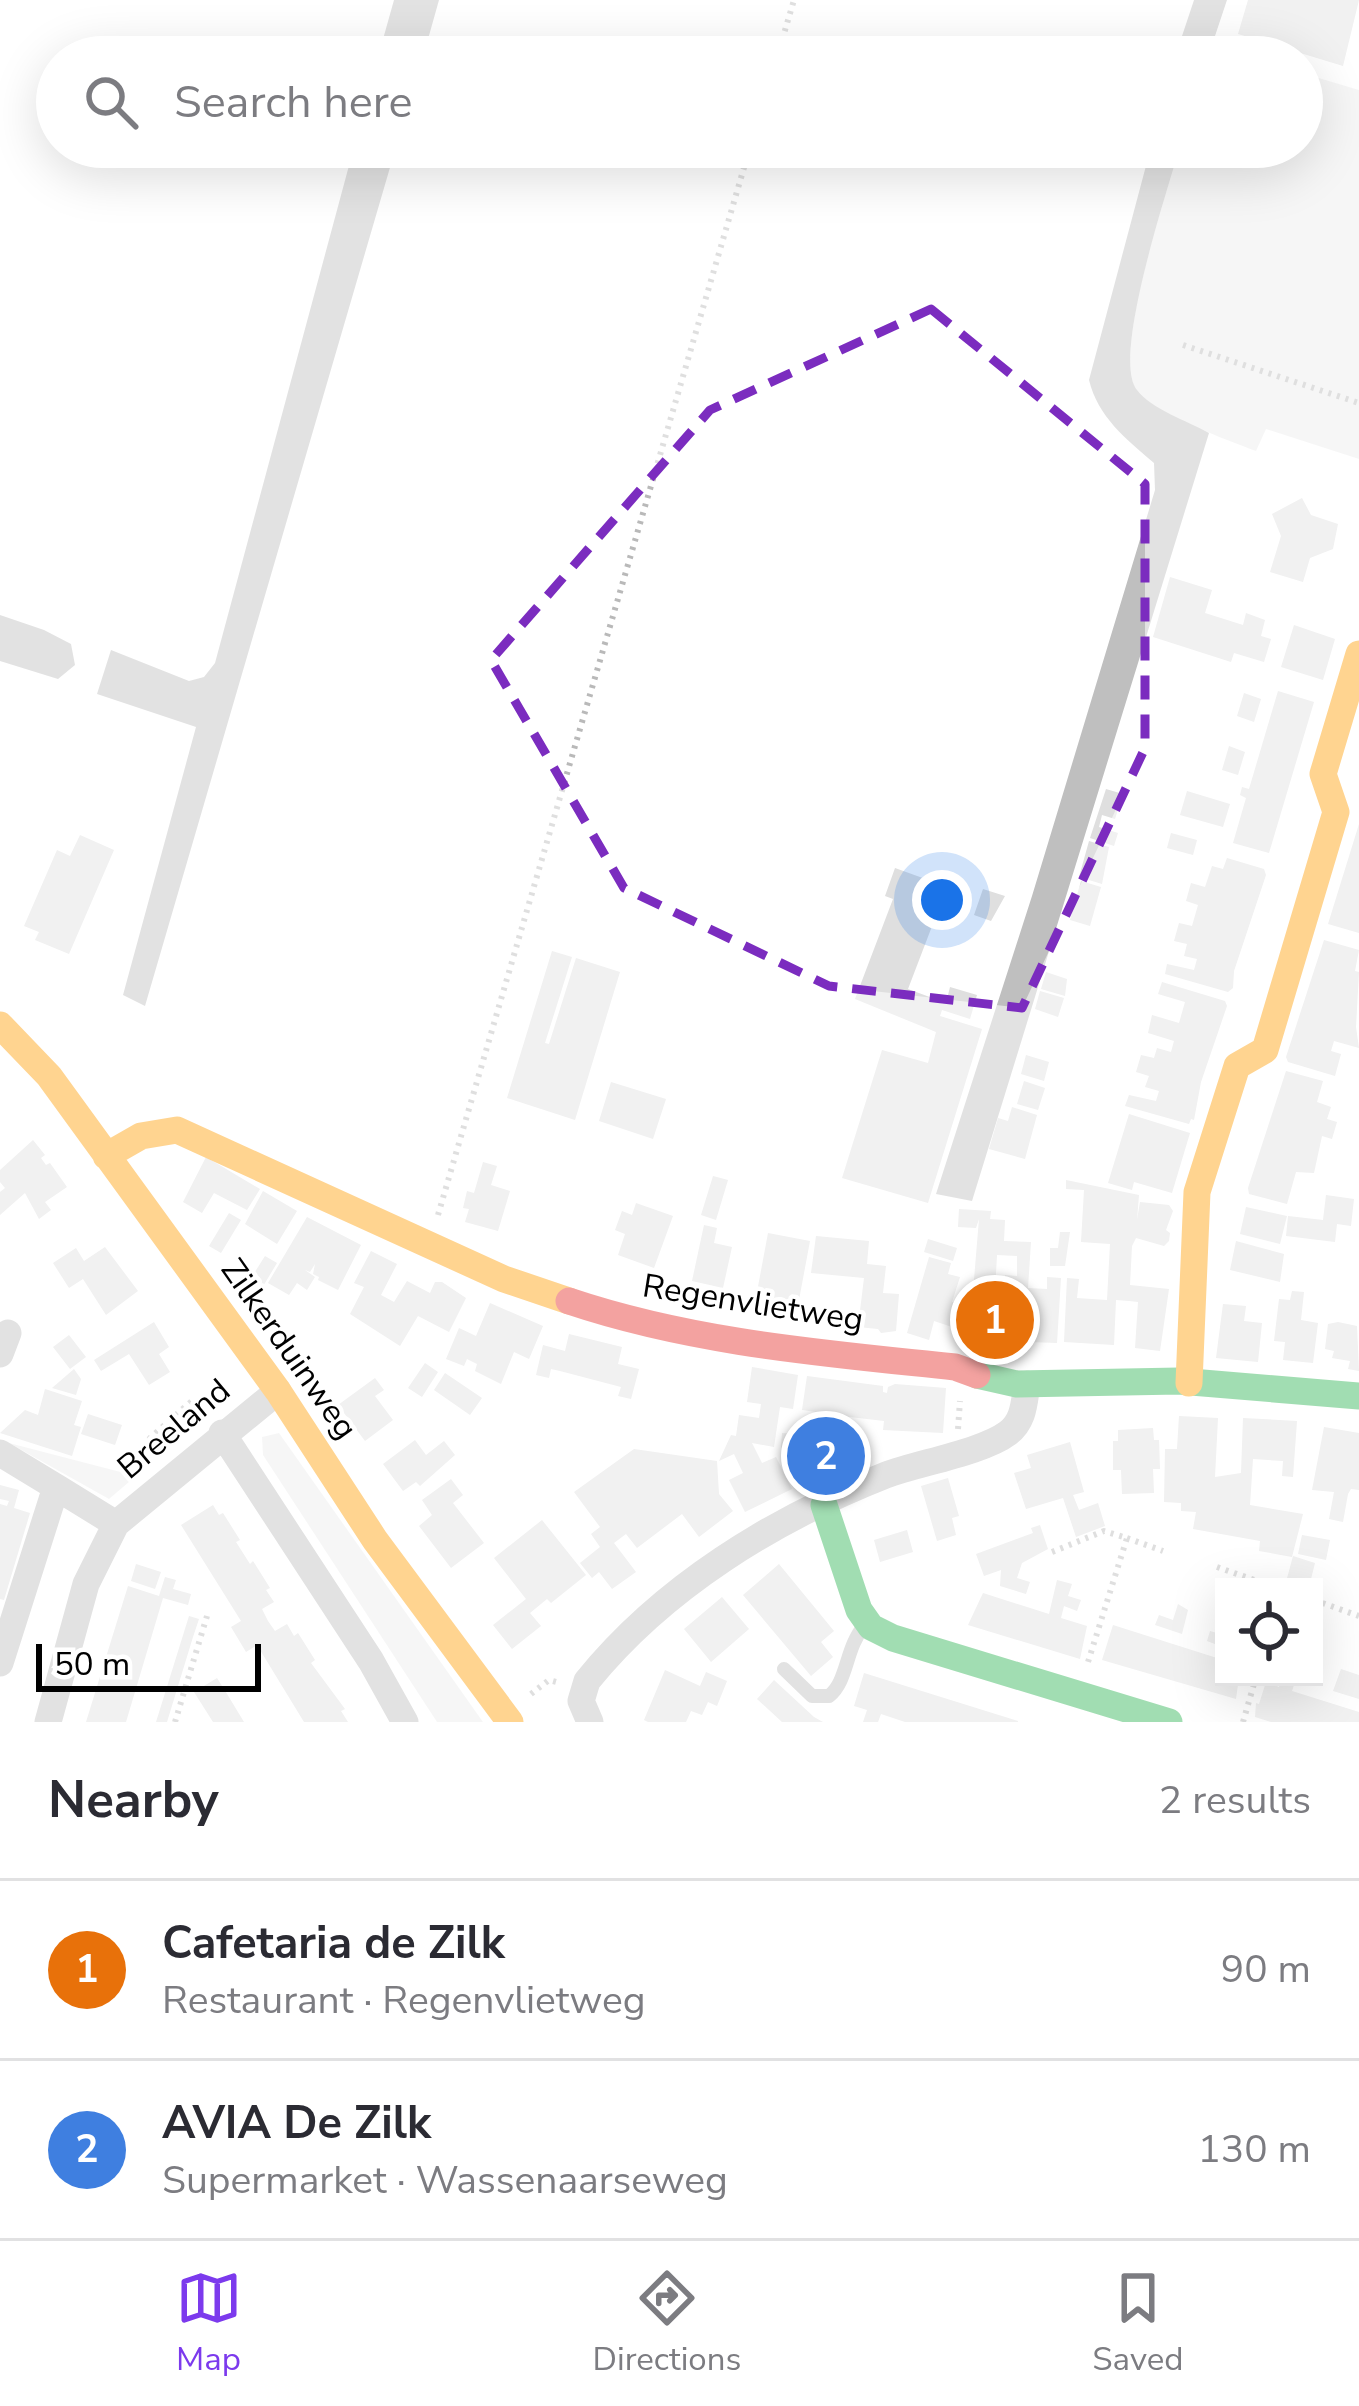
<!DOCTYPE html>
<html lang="en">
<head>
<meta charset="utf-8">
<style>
	body { margin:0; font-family:"Nunito Sans",sans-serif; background:#f2f2f3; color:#2b2b33 }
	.controls { position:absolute; right:36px; bottom:36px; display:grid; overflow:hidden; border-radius:0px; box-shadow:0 12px 48px #0002 }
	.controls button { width:108px; height:108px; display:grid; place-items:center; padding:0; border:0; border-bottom:3px solid #e1e1e2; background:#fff; color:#2b2b33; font:60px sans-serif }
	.scale { position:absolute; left:36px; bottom:30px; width:225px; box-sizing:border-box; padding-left:12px; border:6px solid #000; border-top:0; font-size:33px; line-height:42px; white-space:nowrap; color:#000; -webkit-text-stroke:9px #fff; paint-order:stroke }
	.you { position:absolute; left:942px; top:900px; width:42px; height:42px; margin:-30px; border:9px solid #fff; border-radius:50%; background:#1a73e8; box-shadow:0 0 0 18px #1a73e833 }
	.badge { display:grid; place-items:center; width:78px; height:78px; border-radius:50%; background:#7c3aed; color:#fff; font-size:39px; font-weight:700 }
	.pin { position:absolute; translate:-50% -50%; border:6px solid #fff; box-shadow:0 3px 12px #0006 }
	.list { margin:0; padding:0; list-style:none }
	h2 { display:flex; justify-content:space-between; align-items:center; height:156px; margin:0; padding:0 48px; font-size:51px }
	h2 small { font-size:39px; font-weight:400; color:#7c7c81 }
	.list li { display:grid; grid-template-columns:78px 1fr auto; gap:36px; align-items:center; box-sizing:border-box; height:180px; padding:0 48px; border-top:3px solid #e1e1e2 }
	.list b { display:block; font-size:45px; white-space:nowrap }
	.list p { margin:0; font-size:39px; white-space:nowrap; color:#7c7c81 }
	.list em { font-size:39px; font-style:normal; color:#7c7c81 }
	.icon { flex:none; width:66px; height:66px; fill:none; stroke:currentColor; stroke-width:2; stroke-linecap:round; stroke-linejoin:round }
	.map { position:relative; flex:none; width:1359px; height:1722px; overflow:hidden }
	.search { position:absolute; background:#fff; box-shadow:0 12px 48px #0002; left:36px; right:36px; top:36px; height:132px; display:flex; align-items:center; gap:30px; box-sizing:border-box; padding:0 42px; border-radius:66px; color:#7c7c81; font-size:45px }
	.sheet { height:516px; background:#fff }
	nav { display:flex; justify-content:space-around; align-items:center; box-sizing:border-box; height:168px; border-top:3px solid #e1e1e2; background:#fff; font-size:33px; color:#7c7c81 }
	nav a { display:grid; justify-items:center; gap:6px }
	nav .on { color:#7c3aed }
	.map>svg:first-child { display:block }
	.green { fill:#ececec }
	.water { fill:#bfbfbf }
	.building { fill:#dfdfdf; fill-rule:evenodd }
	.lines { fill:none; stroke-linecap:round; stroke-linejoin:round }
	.path { stroke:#b9b9b9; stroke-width:6; stroke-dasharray:3 6; stroke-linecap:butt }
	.lane { stroke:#bebebe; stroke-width:14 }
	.street { stroke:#bebebe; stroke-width:27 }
	.fast { stroke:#30b455; stroke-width:27 }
	.slow { stroke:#ff9f0a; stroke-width:27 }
	.jam { stroke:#e5322d; stroke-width:27 }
	.marked { fill:none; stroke:#7b2cbf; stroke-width:9; stroke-dasharray:24 15; stroke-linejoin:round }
	.labels { text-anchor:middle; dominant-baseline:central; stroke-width:9; stroke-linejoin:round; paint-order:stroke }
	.street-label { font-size:33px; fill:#000; stroke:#fff }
</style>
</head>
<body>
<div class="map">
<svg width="1359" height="1722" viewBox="0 0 1359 1722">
	<rect width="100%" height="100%" fill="#fff"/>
	<!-- green -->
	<path class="green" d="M 1302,73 L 1359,90 L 1359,459 L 1266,429 L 1256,451 C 1224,439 1165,417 1140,395 C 1107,366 1168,189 1180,147 L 1302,147 Z
		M 279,1433 L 483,1722 L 437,1722 L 263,1455 L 262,1437 Z
		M 9,1443 L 136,1476 L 109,1499 Z"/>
	<!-- water -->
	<path class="water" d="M 394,0 L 439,0 L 423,57 L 378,57 Z
		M 1194,0 L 1227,0 L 1208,57 L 1175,57 Z
		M 354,147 L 396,147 L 145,1006 L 123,995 L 196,727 L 97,694 L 111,650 L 189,681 L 204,677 L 215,663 Z
		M 1151,147 L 1180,147 C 1168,189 1111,358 1137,390 C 1151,409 1188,421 1209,433 L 972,1201 L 936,1194 L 1032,896 L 1155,490 L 1154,463 C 1126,439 1098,417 1089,380 Z
		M 0,615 L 44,630 L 71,644 L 75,665 L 58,679 L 0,661 Z"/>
	<!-- building -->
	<path class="building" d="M 1248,0 L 1359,0 L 1343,66 L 1238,34 Z
		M 1302,498 L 1311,515 L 1338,524 L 1333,549 L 1310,558 L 1303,582 L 1270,572 L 1281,536 L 1272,514 Z
		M 1170,577 L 1212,590 L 1205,613 L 1243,625 L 1246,613 L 1265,620 L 1261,636 L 1271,639 L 1264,662 L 1234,653 L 1231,662 L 1153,637 Z
		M 1294,625 L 1335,639 L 1323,680 L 1281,667 Z
		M 1278,691 L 1314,702 L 1269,853 L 1233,843 L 1246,798 L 1240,795 L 1242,787 L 1249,789 Z
		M 1244,693 L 1261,699 L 1254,722 L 1237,716 Z
		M 1229,746 L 1245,752 L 1238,775 L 1222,770 Z
		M 1106,789 L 1123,794 L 1115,819 L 1102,815 L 1099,827 L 1118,833 L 1114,846 L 1090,838 Z
		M 1187,791 L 1230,804 L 1223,827 L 1180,815 Z
		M 1359,824 L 1359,933 L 1328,924 Z
		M 1171,833 L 1197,840 L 1193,855 L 1167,848 Z
		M 80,835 L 114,850 L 69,954 L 35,940 L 39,932 L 24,926 L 57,850 L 70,856 Z
		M 1089,841 L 1109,847 L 1102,884 L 1079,877 Z
		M 1227,858 L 1264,869 L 1266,875 L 1234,971 L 1233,988 L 1228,992 L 1165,974 L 1167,964 L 1194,970 L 1197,959 L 1184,956 L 1187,944 L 1174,941 L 1179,923 L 1192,926 L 1198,905 L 1186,901 L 1191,883 L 1205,887 L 1212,866 L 1223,869 Z
		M 895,868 L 931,881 L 933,875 L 944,879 L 942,885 L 947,887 L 908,989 L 946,1003 L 950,987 L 977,995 L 970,1019 L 942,1010 L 940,1016 L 982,1029 L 928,1203 L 842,1178 L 882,1050 L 928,1063 L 936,1032 L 855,999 L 893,899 L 885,896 Z
		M 1081,881 L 1101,887 L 1090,926 L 1070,920 Z
		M 983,889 L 1005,896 L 991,921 L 974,915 Z
		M 1324,940 L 1359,950 L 1355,971 L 1359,972 L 1356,1027 L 1359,1048 L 1334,1041 L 1331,1051 L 1341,1054 L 1335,1076 L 1288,1062 L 1286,1057 Z
		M 552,951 L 572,957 L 545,1043 L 549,1044 L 576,958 L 620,972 L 575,1120 L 507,1098 Z
		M 1046,972 L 1067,979 L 1065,996 L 1041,989 Z
		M 1162,982 L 1225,1001 L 1227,1006 L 1201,1082 L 1194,1120 L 1191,1119 L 1189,1124 L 1125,1106 L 1129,1095 L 1156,1101 L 1159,1091 L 1145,1087 L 1149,1076 L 1136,1072 L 1141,1055 L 1154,1058 L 1157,1048 L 1171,1052 L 1174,1041 L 1148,1033 L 1152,1015 L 1179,1023 L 1185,1002 L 1158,994 Z
		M 1040,991 L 1064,998 L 1058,1017 L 1035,1009 Z
		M 1026,1055 L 1049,1062 L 1044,1081 L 1021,1074 Z
		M 1286,1071 L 1323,1081 L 1317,1102 L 1331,1107 L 1327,1119 L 1337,1122 L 1332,1139 L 1322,1136 L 1314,1173 L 1296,1172 L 1287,1204 L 1249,1194 L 1248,1188 Z
		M 1024,1081 L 1045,1088 L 1038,1110 L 1017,1104 Z
		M 611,1082 L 666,1099 L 653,1139 L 599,1121 Z
		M 1012,1107 L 1037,1115 L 1025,1159 L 989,1149 L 998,1118 L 1008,1121 Z
		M 1129,1114 L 1190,1133 L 1172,1193 L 1134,1182 L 1132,1190 L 1108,1183 Z
		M 33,1140 L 45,1155 L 41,1158 L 46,1165 L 50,1163 L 67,1187 L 45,1202 L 51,1210 L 39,1219 L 25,1193 L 0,1215 L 0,1192 L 5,1188 L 0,1182 L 0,1170 Z
		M 206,1157 L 260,1189 L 247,1210 L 214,1193 L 202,1213 L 183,1202 Z
		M 483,1162 L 497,1166 L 491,1185 L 510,1191 L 498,1231 L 465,1222 L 469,1209 L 463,1208 L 467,1191 L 474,1193 Z
		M 713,1176 L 728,1180 L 716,1220 L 701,1215 Z
		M 1066,1180 L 1139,1195 L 1137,1220 L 1140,1202 L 1169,1205 L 1173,1211 L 1166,1230 L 1170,1233 L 1169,1241 L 1164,1246 L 1136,1238 L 1132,1246 L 1130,1285 L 1169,1289 L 1160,1351 L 1135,1348 L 1138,1302 L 1129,1301 L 1116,1300 L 1114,1345 L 1064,1342 L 1067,1278 L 1079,1279 L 1077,1298 L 1107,1300 L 1110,1244 L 1081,1242 L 1084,1190 L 1066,1189 Z
		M 263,1191 L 297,1211 L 277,1244 L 245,1224 Z
		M 1326,1195 L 1354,1199 L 1351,1226 L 1337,1224 L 1335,1242 L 1286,1236 L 1288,1216 L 1323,1220 Z
		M 636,1203 L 673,1216 L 654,1268 L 618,1255 L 625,1234 L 615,1230 L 622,1211 L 632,1215 Z
		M 1246,1207 L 1287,1216 L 1280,1244 L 1240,1234 Z
		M 959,1209 L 991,1211 L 990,1219 L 1005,1220 L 1004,1241 L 1031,1242 L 1028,1288 L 1047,1289 L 1047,1277 L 1061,1278 L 1057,1343 L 969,1340 L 979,1219 L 976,1228 L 958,1227 ZM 997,1255 L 1017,1256 L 1017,1276 L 1005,1275 L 1004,1292 L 995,1292 Z
		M 229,1213 L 241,1220 L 221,1253 L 209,1246 Z
		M 307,1217 L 361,1245 L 338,1290 L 318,1280 L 319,1277 L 313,1274 L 315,1264 L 310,1272 L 305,1270 L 315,1277 L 307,1290 L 297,1283 L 289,1295 L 268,1283 Z
		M 704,1225 L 717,1228 L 714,1243 L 732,1247 L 723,1288 L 692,1281 Z
		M 1060,1232 L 1070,1232 L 1065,1266 L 1050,1266 L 1050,1248 L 1058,1248 Z
		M 768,1233 L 810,1241 L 796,1316 L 754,1308 Z
		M 816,1236 L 869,1241 L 867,1264 L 886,1266 L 883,1293 L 899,1294 L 896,1331 L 881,1333 L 878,1329 L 858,1327 L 864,1278 L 811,1273 Z
		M 928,1239 L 957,1248 L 953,1261 L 924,1252 Z
		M 1236,1241 L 1284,1254 L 1280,1282 L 1230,1270 Z
		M 105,1247 L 138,1291 L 106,1315 L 83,1279 L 69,1288 L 53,1263 L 76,1248 L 84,1261 Z
		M 371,1251 L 397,1264 L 381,1295 L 394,1302 L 407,1281 L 430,1293 L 435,1282 L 442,1282 L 466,1298 L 449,1332 L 418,1316 L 400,1346 L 350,1314 L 364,1287 L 354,1283 Z
		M 265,1256 L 277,1263 L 259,1293 L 246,1286 Z
		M 929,1257 L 951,1263 L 948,1274 L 960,1277 L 952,1302 L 959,1303 L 952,1327 L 934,1321 L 929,1340 L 907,1333 Z
		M 1292,1291 L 1304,1292 L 1301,1320 L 1318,1323 L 1313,1363 L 1283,1360 L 1285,1342 L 1274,1341 L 1279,1299 L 1290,1300 Z
		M 490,1303 L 543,1326 L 529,1359 L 514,1352 L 501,1384 L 475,1371 L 477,1364 L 467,1359 L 464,1366 L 446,1359 L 459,1328 L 476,1336 Z
		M 1223,1304 L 1246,1306 L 1244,1321 L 1262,1323 L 1258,1362 L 1216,1358 Z
		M 154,1322 L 169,1347 L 159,1354 L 170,1372 L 149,1385 L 129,1354 L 101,1371 L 94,1360 Z
		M 1338,1322 L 1357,1326 L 1359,1371 L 1348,1369 L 1350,1361 L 1332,1358 L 1334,1351 L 1325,1349 L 1328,1324 Z
		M 569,1334 L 622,1347 L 618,1364 L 639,1369 L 631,1399 L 618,1396 L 621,1387 L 560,1371 L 551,1369 L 549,1378 L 536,1375 L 543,1345 L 565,1351 Z
		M 69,1335 L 86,1357 L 70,1369 L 53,1347 Z
		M 425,1363 L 438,1372 L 422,1397 L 408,1388 Z
		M 752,1367 L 798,1375 L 793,1409 L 780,1407 L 774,1447 L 752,1443 L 762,1463 L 776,1457 L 792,1489 L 745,1512 L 729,1480 L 743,1473 L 734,1454 L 719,1461 L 731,1435 L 736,1436 L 739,1415 L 759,1418 L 761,1404 L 747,1402 Z
		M 74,1369 L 81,1379 L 76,1395 L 52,1388 Z
		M 445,1373 L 482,1398 L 470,1415 L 434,1390 Z
		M 807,1376 L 883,1386 L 883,1392 L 887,1393 L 888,1387 L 895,1384 L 946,1388 L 943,1433 L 883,1430 L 884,1421 L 833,1415 L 833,1419 L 839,1420 L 835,1448 L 844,1449 L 842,1464 L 812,1478 L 807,1468 L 795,1473 L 781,1447 L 782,1433 L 795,1434 L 793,1449 L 802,1451 L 805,1433 L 813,1433 L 816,1412 L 802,1410 Z
		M 375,1378 L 384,1390 L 375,1396 L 393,1420 L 365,1441 L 338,1405 Z
		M 45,1389 L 82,1401 L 74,1425 L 81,1427 L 72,1456 L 0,1433 L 25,1410 L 38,1415 Z
		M 88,1414 L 122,1425 L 115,1445 L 81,1434 Z
		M 1179,1416 L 1218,1418 L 1215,1477 L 1241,1473 L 1243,1418 L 1297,1421 L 1293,1477 L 1282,1476 L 1283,1461 L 1253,1459 L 1250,1505 L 1303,1514 L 1292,1557 L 1259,1551 L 1260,1541 L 1193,1529 L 1196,1512 L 1181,1511 L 1181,1503 L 1164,1502 L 1165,1449 L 1177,1449 Z
		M 1324,1427 L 1359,1433 L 1359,1490 L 1351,1489 L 1348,1494 L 1343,1522 L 1329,1519 L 1334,1492 L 1312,1490 Z
		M 1153,1428 L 1154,1440 L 1159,1440 L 1160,1469 L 1153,1469 L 1154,1493 L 1122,1494 L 1121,1470 L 1113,1470 L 1113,1441 L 1118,1441 L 1118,1430 Z
		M 415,1440 L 426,1455 L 444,1441 L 455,1455 L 420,1486 L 416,1482 L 403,1491 L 383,1464 Z
		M 1070,1442 L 1084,1492 L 1073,1495 L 1079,1510 L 1098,1503 L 1105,1526 L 1076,1537 L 1063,1498 L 1026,1509 L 1014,1473 L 1031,1468 L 1027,1455 Z
		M 634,1449 L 717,1461 L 719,1494 L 733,1511 L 699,1537 L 682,1514 L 637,1548 L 626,1534 L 614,1543 L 636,1572 L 612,1589 L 599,1572 L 592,1578 L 580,1563 L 600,1547 L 591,1534 L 600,1527 L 574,1492 Z
		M 948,1478 L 959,1516 L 952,1518 L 956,1535 L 937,1541 L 921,1486 Z
		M 451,1479 L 463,1495 L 453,1503 L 484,1543 L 451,1568 L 419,1526 L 432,1515 L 422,1500 Z
		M 0,1485 L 19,1490 L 14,1508 L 30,1513 L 4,1600 L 0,1599 L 0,1504 L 7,1506 L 9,1501 L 0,1499 Z
		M 213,1505 L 219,1515 L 223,1513 L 240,1540 L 236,1542 L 250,1564 L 253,1561 L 270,1588 L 266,1590 L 274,1602 L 262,1609 L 268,1621 L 275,1631 L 287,1624 L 294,1636 L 298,1633 L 315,1660 L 311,1663 L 345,1709 L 341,1711 L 348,1722 L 304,1722 L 257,1645 L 246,1652 L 231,1627 L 241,1621 L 181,1525 Z
		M 542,1520 L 586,1575 L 551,1603 L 547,1599 L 530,1613 L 541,1626 L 512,1649 L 493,1625 L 526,1599 L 494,1558 Z
		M 1040,1525 L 1048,1549 L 1022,1563 L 1017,1578 L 1030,1582 L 1026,1594 L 1000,1586 L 1001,1570 L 984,1576 L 976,1554 L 1033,1533 L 1031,1528 Z
		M 907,1530 L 913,1552 L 880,1562 L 874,1540 Z
		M 1302,1535 L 1330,1540 L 1326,1560 L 1298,1554 Z
		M 1293,1556 L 1315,1563 L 1309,1587 L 1286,1582 Z
		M 136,1564 L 161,1572 L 155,1589 L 131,1581 Z
		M 779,1564 L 834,1631 L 821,1642 L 833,1657 L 811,1676 L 743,1595 Z
		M 165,1577 L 176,1580 L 173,1589 L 191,1594 L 188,1605 L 163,1598 L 126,1722 L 86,1722 L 128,1586 L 159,1596 Z
		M 1057,1580 L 1072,1584 L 1068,1596 L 1081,1600 L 1077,1611 L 1064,1606 L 1061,1618 L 1087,1626 L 1080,1659 L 968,1625 L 983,1593 L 1049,1614 Z
		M 722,1597 L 749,1629 L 711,1662 L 684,1629 Z
		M 1178,1604 L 1188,1610 L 1182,1634 L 1155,1625 L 1159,1615 L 1173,1620 Z
		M 189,1616 L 199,1619 L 193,1637 L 167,1722 L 156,1722 Z
		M 1113,1625 L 1217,1658 L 1220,1646 L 1207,1641 L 1210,1631 L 1224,1635 L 1224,1677 L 1239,1677 L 1236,1699 L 1102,1660 Z
		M 1341,1669 L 1359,1675 L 1359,1699 L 1333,1691 Z
		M 665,1670 L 700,1686 L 706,1672 L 727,1681 L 717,1706 L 708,1702 L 702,1715 L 691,1711 L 686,1722 L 648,1722 L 644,1720 Z
		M 864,1673 L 1018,1721 L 1018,1722 L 905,1722 L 881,1714 L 878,1722 L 863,1722 L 867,1710 L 854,1706 Z
		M 1282,1677 L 1311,1677 L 1309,1683 L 1296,1679 L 1292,1691 L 1359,1712 L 1359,1722 L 1271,1722 L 1255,1717 L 1256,1703 L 1259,1704 L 1266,1682 L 1279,1687 Z
		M 217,1678 L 224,1689 L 244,1722 L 213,1722 L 194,1692 Z
		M 774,1680 L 814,1717 L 823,1722 L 782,1722 L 757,1699 Z"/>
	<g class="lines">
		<!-- path -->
		<path class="path" d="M 777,57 L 794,0
			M 1183,345 L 1359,403
			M 438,1215 L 750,147
			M 958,1429 L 960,1401
			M 164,1452 L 150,1438 L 194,1399 L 204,1412
			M 1127,1538 L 1163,1551
			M 1052,1552 L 1104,1531 L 1127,1538 L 1088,1662
			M 1217,1567 L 1274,1587
			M 1314,1600 L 1359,1616
			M 531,1694 L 549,1680 L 560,1683
			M 175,1722 L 207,1616
			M 1243,1722 L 1256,1677"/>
		<!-- lane -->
		<path class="lane" d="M 784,1669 L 812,1696 L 829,1696 C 848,1681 845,1649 864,1626"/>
		<!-- street -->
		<path class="street" d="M 0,1354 L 8,1333
			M 222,1433 L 371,1661 L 405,1722
			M 0,1453 L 56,1487
			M 0,1663 L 56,1487 L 116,1524
			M 48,1722 L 86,1584 L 116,1524 L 278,1391
			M 590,1722 L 581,1701 L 587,1681 C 663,1587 774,1519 886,1475 C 918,1463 983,1452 1008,1433 C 1024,1421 1024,1403 1027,1384"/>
		<!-- fast -->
		<path class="fast" d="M 977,1375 L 1017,1384 L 1179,1381 L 1359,1396
			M 824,1505 L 859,1610 L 871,1627 L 893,1638 L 1169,1722"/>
		<!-- slow -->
		<path class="slow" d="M 0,1025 L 49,1076 L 278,1391 L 375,1540 L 510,1722
			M 106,1156 L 141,1136 L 177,1130 L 504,1279 L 569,1301
			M 1189,1383 L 1197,1192 L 1237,1066 L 1265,1050 L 1336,812 L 1323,774 L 1359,654"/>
		<!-- jam -->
		<path class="jam" d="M 569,1301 C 694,1343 824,1353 955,1367 L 977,1375"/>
	</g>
	<!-- marked area -->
	<path d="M0 0H1359V1722H0ZM 931,309 L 1145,484 L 1145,748 L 1022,1008 L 829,986 L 624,888 L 491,660 L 710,410 Z" fill="#fff" fill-opacity=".55" fill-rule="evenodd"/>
	<path class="marked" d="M 931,309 L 1145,484 L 1145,748 L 1022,1008 L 829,986 L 624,888 L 491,660 L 710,410 Z"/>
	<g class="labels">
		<!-- street labels -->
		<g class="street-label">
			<text transform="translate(753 1303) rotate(9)">Regenvlietweg</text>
			<text transform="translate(289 1349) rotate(55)">Zilkerduinweg</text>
			<text transform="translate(174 1429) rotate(-40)">Breeland</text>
		</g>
	</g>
</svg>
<div class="controls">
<button><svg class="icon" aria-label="locate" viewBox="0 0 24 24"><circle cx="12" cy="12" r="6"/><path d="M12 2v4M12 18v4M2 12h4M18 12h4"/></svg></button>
</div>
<div class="scale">50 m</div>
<div class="you"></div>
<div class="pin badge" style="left:995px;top:1320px;background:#e8710a">1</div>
<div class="pin badge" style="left:826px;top:1456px;background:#3f7fe0">2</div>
<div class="search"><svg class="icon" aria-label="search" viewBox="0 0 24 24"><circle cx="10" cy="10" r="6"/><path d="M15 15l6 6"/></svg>Search here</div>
</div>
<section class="sheet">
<h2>Nearby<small>2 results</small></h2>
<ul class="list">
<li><span class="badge" style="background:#e8710a">1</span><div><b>Cafetaria de Zilk</b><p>Restaurant · Regenvlietweg</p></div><em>90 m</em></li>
<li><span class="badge" style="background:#3f7fe0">2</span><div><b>AVIA De Zilk</b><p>Supermarket · Wassenaarseweg</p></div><em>130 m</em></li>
</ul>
</section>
<nav>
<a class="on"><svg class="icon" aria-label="map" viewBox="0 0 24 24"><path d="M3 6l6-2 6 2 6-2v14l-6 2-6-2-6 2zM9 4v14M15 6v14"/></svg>Map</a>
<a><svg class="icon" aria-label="directions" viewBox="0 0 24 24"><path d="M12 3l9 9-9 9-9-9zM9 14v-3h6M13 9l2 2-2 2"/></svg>Directions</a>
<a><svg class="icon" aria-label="saved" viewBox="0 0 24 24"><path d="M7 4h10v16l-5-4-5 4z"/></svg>Saved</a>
</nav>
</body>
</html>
